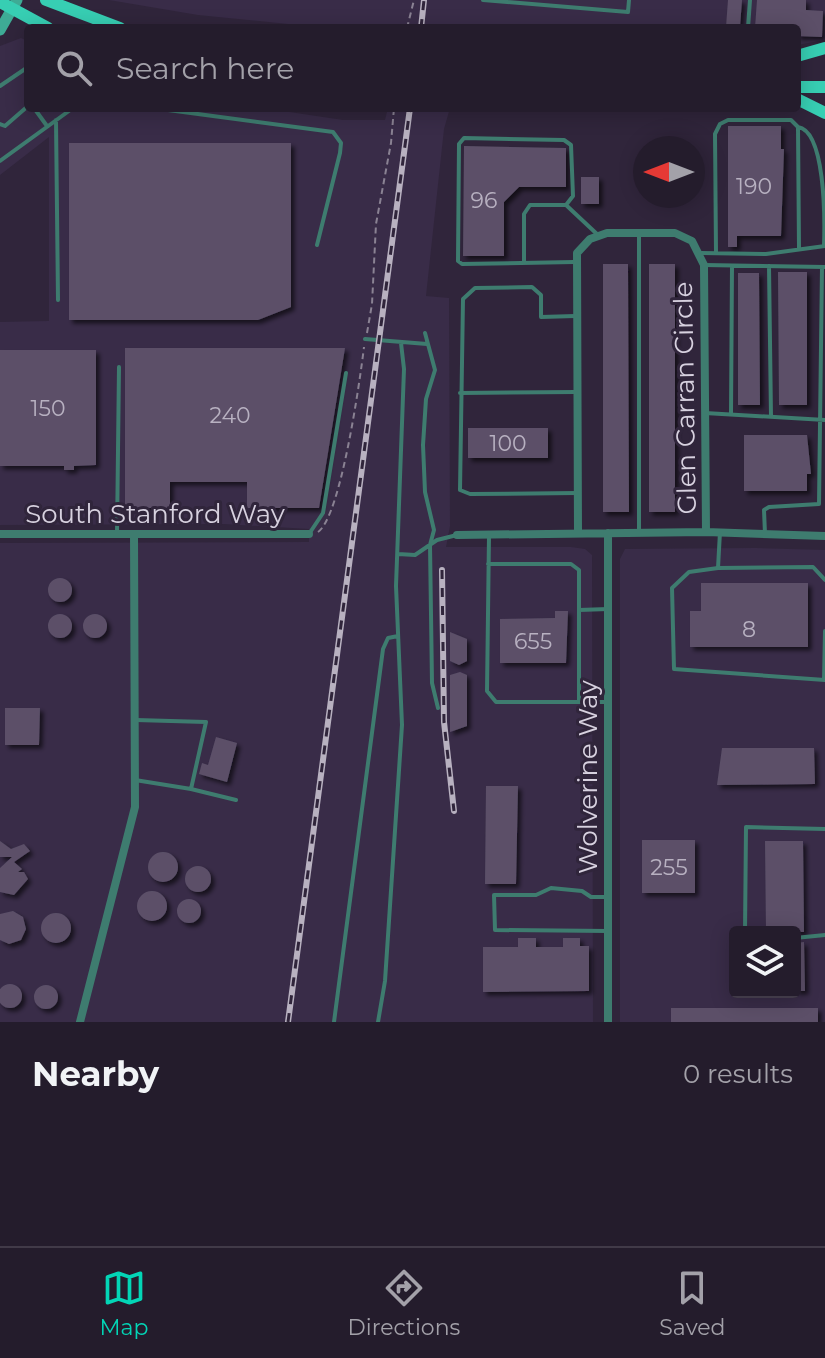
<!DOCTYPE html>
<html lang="en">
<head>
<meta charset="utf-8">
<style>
	body { margin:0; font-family:Montserrat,sans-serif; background:#2c2534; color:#f1f3f6 }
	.controls { position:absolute; right:24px; bottom:24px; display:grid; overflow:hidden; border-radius:8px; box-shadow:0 4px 20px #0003 }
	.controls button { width:72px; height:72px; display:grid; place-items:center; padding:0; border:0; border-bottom:2px solid #413a48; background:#241c2c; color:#f1f3f6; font:40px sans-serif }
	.compass { position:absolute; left:633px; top:136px; width:72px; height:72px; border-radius:50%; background:#241c2c; box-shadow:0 4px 20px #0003; rotate:270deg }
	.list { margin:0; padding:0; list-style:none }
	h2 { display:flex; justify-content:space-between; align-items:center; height:104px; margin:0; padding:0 32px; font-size:34px }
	h2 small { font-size:26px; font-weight:400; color:#a3a1a9 }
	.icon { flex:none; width:44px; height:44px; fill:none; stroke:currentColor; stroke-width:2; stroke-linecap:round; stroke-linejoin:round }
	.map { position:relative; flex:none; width:825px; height:1022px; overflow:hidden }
	.search { position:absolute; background:#241c2c; box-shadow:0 4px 20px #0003; left:24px; right:24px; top:24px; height:88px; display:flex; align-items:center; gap:20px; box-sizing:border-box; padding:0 28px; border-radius:8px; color:#a3a1a9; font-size:30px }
	.sheet { height:224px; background:#241c2c }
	nav { display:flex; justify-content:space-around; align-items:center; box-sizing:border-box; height:112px; border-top:2px solid #413a48; background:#241c2c; font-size:22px; color:#a3a1a9 }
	nav a { display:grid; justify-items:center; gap:4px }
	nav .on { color:#03d5b6 }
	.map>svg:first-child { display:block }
	.built { fill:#392c48; fill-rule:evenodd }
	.building { fill:#5b5068; filter:url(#shadow) }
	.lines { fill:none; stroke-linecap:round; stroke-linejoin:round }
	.path { stroke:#8a8293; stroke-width:2; stroke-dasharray:6 4; stroke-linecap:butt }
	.lane { stroke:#3e7c6f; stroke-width:4 }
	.street { stroke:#3e7c6f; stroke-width:8 }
	.secondary { stroke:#3eab95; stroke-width:11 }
	.primary { stroke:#37ceb3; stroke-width:12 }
	.rail-casing { stroke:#b8b1c0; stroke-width:6 }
	.rail { stroke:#30253b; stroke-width:3; stroke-dasharray:9; stroke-linecap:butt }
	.labels { text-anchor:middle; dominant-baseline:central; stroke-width:6; stroke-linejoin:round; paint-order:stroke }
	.number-label { font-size:22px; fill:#b8b1c1 }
	.street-label { font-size:26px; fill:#d7d1df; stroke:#30253b }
</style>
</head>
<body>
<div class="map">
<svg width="825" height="1022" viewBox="0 0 825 1022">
	<defs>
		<filter id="shadow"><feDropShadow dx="3.5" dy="3.5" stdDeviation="2" flood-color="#0009"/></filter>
	</defs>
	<rect width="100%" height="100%" fill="#30253b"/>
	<!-- built -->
	<path class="built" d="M 109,0 L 825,0 L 825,40 L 797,45 L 797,28 L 374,28 L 288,24 L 198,15 Z
		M 21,38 L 28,41 L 28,108 L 263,108 L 343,120 L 385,120 L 388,108 L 450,108 L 444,129 L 426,296 L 449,298 L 450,526 L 446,547 L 571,547 L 585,549 L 592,555 L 593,1022 L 0,1022 L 0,543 L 309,542 L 309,529 L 224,524 L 0,525 L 0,322 L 49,321 L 49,137 L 0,175 L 0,46 Z
		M 756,548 L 825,550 L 825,1022 L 620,1022 L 620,559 L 625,549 ZM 735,932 L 795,932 L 795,992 L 735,992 Z"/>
	<!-- building -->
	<path class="building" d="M 728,0 L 742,0 L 740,27 L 726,27 Z
		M 757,0 L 806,0 L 806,10 L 823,11 L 822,37 L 797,36 L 797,28 L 755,28 Z
		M 728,126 L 781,126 L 781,149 L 784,149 L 781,236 L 737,236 L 737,247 L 728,247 Z
		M 69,143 L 291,143 L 291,307 L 258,320 L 69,320 Z
		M 464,146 L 566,148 L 566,187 L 519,187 L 504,202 L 504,256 L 463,256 Z
		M 581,177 L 599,177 L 599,204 L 581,204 Z
		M 603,264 L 628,264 L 629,512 L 603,512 Z
		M 649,264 L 675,264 L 675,512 L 649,512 Z
		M 778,272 L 807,272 L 807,405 L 779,405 Z
		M 738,273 L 759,273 L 760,405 L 738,405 Z
		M 125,348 L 345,348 L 319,508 L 247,508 L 247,482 L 170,482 L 170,508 L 125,508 Z
		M 0,350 L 96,350 L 96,465 L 74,466 L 74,470 L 64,470 L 64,466 L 0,466 Z
		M 468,428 L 548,428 L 548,458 L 468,458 Z
		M 744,435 L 807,435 L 811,474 L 807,474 L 807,491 L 744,491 Z
		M48 590a12 12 0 1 1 24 0a12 12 0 1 1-24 0Z
		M 701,583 L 808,583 L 808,647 L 690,647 L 690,611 L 701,611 Z
		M 555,611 L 568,611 L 566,663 L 500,663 L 500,619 L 555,618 Z
		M83 626a12 12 0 1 1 24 0a12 12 0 1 1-24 0Z
		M48 626a12 12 0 1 1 24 0a12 12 0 1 1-24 0Z
		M 450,632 L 467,639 L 467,661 L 459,665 L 450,661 Z
		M 460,672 L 467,675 L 467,726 L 450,732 L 450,675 Z
		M 5,708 L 40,708 L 39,745 L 5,745 Z
		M 216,737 L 237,743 L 227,782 L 199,774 L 202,763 L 208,765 Z
		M 722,748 L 814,748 L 815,784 L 717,785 Z
		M 486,786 L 518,786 L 516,884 L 485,884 Z
		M 642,840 L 695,840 L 695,893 L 642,893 Z
		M 0,841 L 11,849 L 24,844 L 30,851 L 14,862 L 22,869 L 18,872 L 24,872 L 28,879 L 14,895 L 0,892 L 0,868 L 12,857 L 0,857 Z
		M 765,841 L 803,841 L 804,932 L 766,932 Z
		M148 867a15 15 0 1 1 30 0a15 15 0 1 1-30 0Z
		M185 879a13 13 0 1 1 26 0a13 13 0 1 1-26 0Z
		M137 906a15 15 0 1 1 30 0a15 15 0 1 1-30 0Z
		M177 911a12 12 0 1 1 24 0a12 12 0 1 1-24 0Z
		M 13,911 L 23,917 L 26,929 L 21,940 L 9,944 L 0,940 L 0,914 Z
		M41 928a15 15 0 1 1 30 0a15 15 0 1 1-30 0Z
		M 518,938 L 536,938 L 536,947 L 563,947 L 563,938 L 580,938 L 580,946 L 589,946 L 589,991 L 483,992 L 483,947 L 518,947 Z
		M 804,942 L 805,991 L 795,991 L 795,943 Z
		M-2 996a12 12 0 1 1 24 0a12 12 0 1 1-24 0Z
		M34 997a12 12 0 1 1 24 0a12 12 0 1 1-24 0Z
		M 671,1008 L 818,1008 L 818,1022 L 671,1022 Z"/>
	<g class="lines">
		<!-- path -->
		<path class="path" d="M 407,28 L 414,0
			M 367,333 L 372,304 L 376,224 L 391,143 L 394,108
			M 318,532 C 341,516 360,380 364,347"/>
		<!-- lane -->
		<path class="lane" d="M 483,0 L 628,12 L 629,0
			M 748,28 L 750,0
			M 0,86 L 28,67
			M 34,108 L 47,126
			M 153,108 L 333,132 L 341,143 L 340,153 L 317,245
			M 56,120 L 58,300
			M 0,124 L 5,126 L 28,106
			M 0,161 L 73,108
			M 566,205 L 598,235
			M 799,248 L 798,127 C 825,131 825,216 824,246
			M 701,253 L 766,254 L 825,246
			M 716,253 L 715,134 L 720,124 L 728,120 L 791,120 L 798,127
			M 524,263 L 524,214 L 530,205 L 566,205 L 573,196 L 571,145 L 564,140 L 464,138 L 459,144 L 458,261 L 462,264 L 574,262
			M 704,265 L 825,267
			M 769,266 L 771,417
			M 575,316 L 541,317 L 541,295 L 532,287 L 475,288 L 463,299 L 460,490 L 470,494 L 577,493
			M 425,333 L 435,370 L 426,399 L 423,445 L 425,492 L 434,530 L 430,545 L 432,683 L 438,708
			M 365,339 L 427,344
			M 460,393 L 576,392
			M 705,413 L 825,420
			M 731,414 L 732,266
			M 639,532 L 639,235
			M 720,532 L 718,568 L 689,572 L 672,588 L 674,669 L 825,680
			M 117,534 L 119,367
			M 309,534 L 323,513 L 346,373
			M 765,534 L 764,510 L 769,507 L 819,504 L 822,267
			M 489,536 L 487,691 L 496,702 L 606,702
			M 398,554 L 415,555 L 437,540 L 457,535
			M 488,564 L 571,564 L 579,570 L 579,702
			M 718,568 L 813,567 L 825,580
			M 579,610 L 608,609
			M 824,680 L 825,631
			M 135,780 L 191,789 L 206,722 L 136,720
			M 191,789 L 236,800
			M 608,897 L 591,897 L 582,891 L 551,888 L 536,895 L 494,895 L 495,930 L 608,931
			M 745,932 L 746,827 L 825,829
			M 795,938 L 825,935
			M 334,1022 L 383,649 L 388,638 L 398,636
			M 378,1022 L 385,981 L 402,725 L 396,586 L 404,369 L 401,343"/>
		<!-- street -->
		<path class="street" d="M 578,533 L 577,253 L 590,239 L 607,233 L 675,233 L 692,241 L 704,265 L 706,532
			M 0,534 L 309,534
			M 457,535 L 706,532 L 825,536
			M 80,1022 L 135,807 L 134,534
			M 608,1022 L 608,533"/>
		<!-- secondary -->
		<path class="secondary" d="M 0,30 L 17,0"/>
		<!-- primary -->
		<path class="primary" d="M 46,0 L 120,28
			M 0,2 L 48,28
			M 797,56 L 825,48
			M 797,87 L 825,87
			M 797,99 L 825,113"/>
		<defs>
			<path id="rail" d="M 421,28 L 424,0
				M 442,570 L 444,722 L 454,811
				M 288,1022 L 410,108"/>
		</defs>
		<!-- rail casing -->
		<use href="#rail" class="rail-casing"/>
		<!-- rail -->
		<use href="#rail" class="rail"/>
	</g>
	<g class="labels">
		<!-- number labels -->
		<g class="number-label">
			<text x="754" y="186">190</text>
			<text x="484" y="200">96</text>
			<text x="48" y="408">150</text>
			<text x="230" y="415">240</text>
			<text x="508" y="443">100</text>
			<text x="749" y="629">8</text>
			<text x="533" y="641">655</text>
			<text x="669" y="867">255</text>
		</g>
		<!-- street labels -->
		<g class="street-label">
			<text transform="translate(685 398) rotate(-91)">Glen Carran Circle</text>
			<text x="155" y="514">South Stanford Way</text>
			<text transform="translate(588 777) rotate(-90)">Wolverine Way</text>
		</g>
	</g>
</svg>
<div class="controls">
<button><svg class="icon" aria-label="layers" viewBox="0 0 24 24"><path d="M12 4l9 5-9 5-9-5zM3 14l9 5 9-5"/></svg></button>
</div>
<svg class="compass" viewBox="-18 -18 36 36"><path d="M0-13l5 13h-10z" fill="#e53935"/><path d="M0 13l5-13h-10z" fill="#a3a1a9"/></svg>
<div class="search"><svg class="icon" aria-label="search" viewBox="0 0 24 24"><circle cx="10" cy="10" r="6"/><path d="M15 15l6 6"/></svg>Search here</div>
</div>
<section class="sheet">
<h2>Nearby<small>0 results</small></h2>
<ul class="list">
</ul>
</section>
<nav>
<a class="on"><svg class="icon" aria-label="map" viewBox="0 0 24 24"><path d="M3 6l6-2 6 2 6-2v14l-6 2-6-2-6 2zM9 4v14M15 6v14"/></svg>Map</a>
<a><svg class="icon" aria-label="directions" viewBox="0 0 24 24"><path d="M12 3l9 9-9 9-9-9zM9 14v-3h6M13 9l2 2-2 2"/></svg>Directions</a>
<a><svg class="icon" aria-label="saved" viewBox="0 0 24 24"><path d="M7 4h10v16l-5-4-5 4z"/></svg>Saved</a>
</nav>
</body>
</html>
